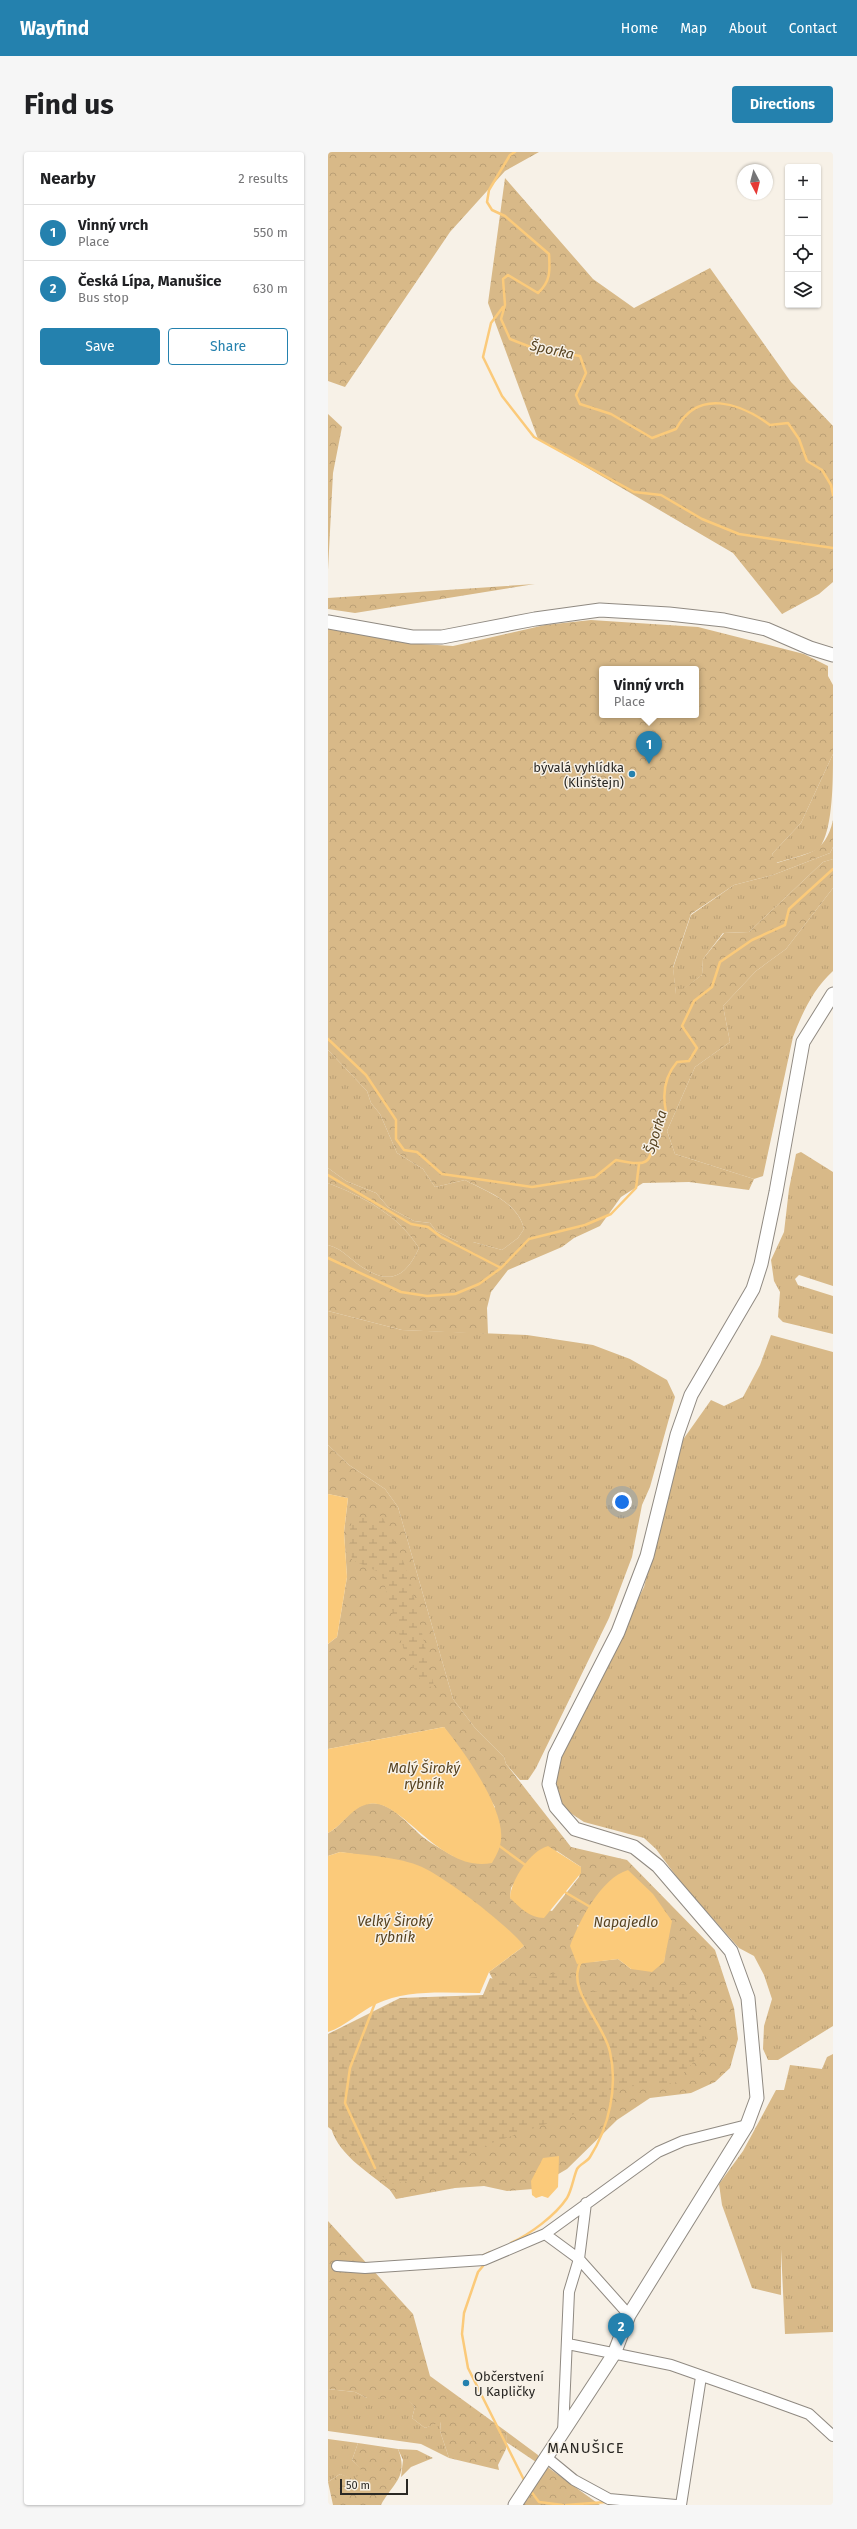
<!DOCTYPE html>
<html lang="en">
<head>
<meta charset="utf-8">
<style>
	body { margin:0; font-family:"Fira Sans",sans-serif; background:#f6f6f6; color:#202124 }
	.controls { position:absolute; right:12px; top:12px; display:grid; overflow:hidden; border-radius:4px; box-shadow:0 1px 3px #0004 }
	.controls button { width:36px; height:36px; display:grid; place-items:center; padding:0; border:0; border-bottom:1px solid #e0e0e0; background:#fff; color:#202124; font:20px sans-serif }
	.compass { position:absolute; left:409px; top:12px; width:36px; height:36px; border-radius:50%; background:#fff; box-shadow:0 1px 3px #0004; rotate:173deg }
	.scale { position:absolute; left:12px; bottom:10px; width:68px; box-sizing:border-box; padding-left:4px; border:2px solid #2a2824; border-top:0; font-size:11px; line-height:14px; white-space:nowrap; color:#2a2824; -webkit-text-stroke:3px #f7f1e7; paint-order:stroke }
	.you { position:absolute; left:294px; top:1350px; width:14px; height:14px; margin:-10px; border:3px solid #fff; border-radius:50%; background:#1a73e8; box-shadow:0 0 0 6px #1a73e833 }
	.badge { display:grid; place-items:center; width:26px; height:26px; border-radius:50%; background:#2481ae; color:#fff; font-size:13px; font-weight:700 }
	.pin { position:absolute; translate:-50% -33px; filter:drop-shadow(0 1px 2px #0008) }
	.pin::after { content:''; position:absolute; top:21px; width:14px; height:12px; background:inherit; clip-path:polygon(0 0,100% 0,50% 100%) }
	.popup { position:absolute; left:271px; top:514px; width:100px; height:52px; box-sizing:border-box; display:grid; place-content:center; border-radius:4px; background:#fff; filter:drop-shadow(0 1px 3px #0005); font-size:13px; white-space:nowrap; color:#757577 }
	.popup b { font-size:15px; color:#202124 }
	.popup::after { content:''; position:absolute; left:50%; top:100%; margin-left:-8px; border:8px solid transparent; border-top-color:#fff }
	.list { margin:0; padding:0; list-style:none }
	h2 { display:flex; justify-content:space-between; align-items:center; height:52px; margin:0; padding:0 16px; font-size:17px }
	h2 small { font-size:13px; font-weight:400; color:#757577 }
	.list li { display:grid; grid-template-columns:26px 1fr auto; gap:12px; align-items:center; box-sizing:border-box; height:56px; padding:0 16px; border-top:1px solid #e0e0e0 }
	.list b { display:block; font-size:15px; white-space:nowrap }
	.list p { margin:0; font-size:13px; white-space:nowrap; color:#757577 }
	.list em { font-size:13px; font-style:normal; color:#757577 }
	.actions { display:flex; gap:8px; padding:12px 16px }
	.actions a { flex:1; padding:9px 0; border:1px solid #2481ae; border-radius:4px; text-align:center; font-size:14px; color:#2481ae }
	.actions .main { background:#2481ae; color:#fff }
	.icon { flex:none; width:22px; height:22px; fill:none; stroke:currentColor; stroke-width:2; stroke-linecap:round; stroke-linejoin:round }
	.map { position:relative; flex:none; width:505px; height:2353px; overflow:hidden; border-radius:4px }
	header { display:flex; align-items:center; gap:24px; box-sizing:border-box; height:56px; padding:0 20px; background:#2481ae; color:#fff }
	header strong { font-size:19px }
	nav { display:flex; gap:22px; margin-inline-start:auto; font-size:14px }
	.intro { display:flex; align-items:center; justify-content:space-between; box-sizing:border-box; height:96px; padding:0 24px }
	h1 { margin:0; font-size:28px }
	.button { padding:10px 18px; border-radius:4px; background:#2481ae; color:#fff; font-size:14px; font-weight:700 }
	main { display:flex; gap:24px; padding:0 24px }
	aside { flex:1; background:#fff; border-radius:4px; box-shadow:0 1px 3px #0004 }
	.map>svg:first-child { display:block }
	.grass { fill:url(#grass-tufts) }
	.forest { fill:url(#forest-crowns); fill-rule:evenodd }
	.wetland { fill:url(#wetland-marsh) }
	.water { fill:#fbca7a }
	.lines { fill:none; stroke-linecap:round; stroke-linejoin:round }
	.stream { stroke:#fbca7a; stroke-width:2.5 }
	.minor-casing { stroke:#908a82; stroke-width:12 }
	.tertiary-casing { stroke:#908a82; stroke-width:15 }
	.minor { stroke:#fff; stroke-width:10 }
	.tertiary { stroke:#fff; stroke-width:13 }
	.poi-dot { fill:#2481ae; stroke:#f7f1e7; stroke-width:1.5 }
	.labels { text-anchor:middle; dominant-baseline:central; stroke-width:3; stroke-linejoin:round; paint-order:stroke }
	.poi-label { font-size:13px; fill:#2a2824; stroke:#f7f1e7; text-anchor:end }
	.water-label { font-size:14px; font-style:italic; fill:#574321; stroke:#f7f1e7 }
	.quarter-label { font-size:15px; letter-spacing:1px; fill:#2a2824; stroke:#f7f1e7 }
</style>
</head>
<body>
<header>
<strong>Wayfind</strong>
<nav><a>Home</a><a>Map</a><a>About</a><a>Contact</a></nav>
</header>
<div class="intro"><h1>Find us</h1><a class="button">Directions</a></div>
<main>
<aside>
<h2>Nearby<small>2 results</small></h2>
<ul class="list">
<li><span class="badge">1</span><div><b>Vinný vrch</b><p>Place</p></div><em>550 m</em></li>
<li><span class="badge">2</span><div><b>Česká Lípa, Manušice</b><p>Bus stop</p></div><em>630 m</em></li>
</ul>
<div class="actions"><a class="main">Save</a><a>Share</a></div>
</aside>
<div class="map">
<svg width="505" height="2353" viewBox="0 0 505 2353">
	<defs>
		<pattern id="grass-tufts" width="24" height="20" patternUnits="userSpaceOnUse"><rect width="24" height="20" fill="#d8b988"/><path d="M3 7l-1-3M5 7V3M7 7l1-3M15 17l-1-3M17 17v-4M19 17l1-3" fill="none" stroke="#ba9f75"/></pattern>
		<pattern id="forest-crowns" width="20" height="18" patternUnits="userSpaceOnUse"><rect width="20" height="18" fill="#d8b988"/><path d="M2 6a3 3 0 1 1 6 0M12 15a3 3 0 1 1 6 0" fill="none" stroke="#ba9f75"/></pattern>
		<pattern id="wetland-marsh" width="20" height="14" patternUnits="userSpaceOnUse"><rect width="20" height="14" fill="#d8b988"/><path d="M1 5h8M5 5V1M11 12h8M15 12V8" fill="none" stroke="#ba9f75"/></pattern>
	</defs>
	<rect width="100%" height="100%" fill="#f7f1e7"/>
	<!-- grass -->
	<path class="grass" d="M 505,602 C 505,628 505,677 492,695 C 485,702 459,707 448,711 L 444,702 L 473,671 Z
		M 505,695 L 505,707 L 495,710 L 421,780 L 395,781 L 375,807 L 374,823 L 348,843 L 345,816 L 363,763 L 406,733 L 445,723 L 502,701 Z
		M 505,736 L 505,819 C 486,836 474,861 465,885 L 435,1024 L 426,1027 L 347,1002 L 339,979 L 367,915 L 402,890 L 395,854 L 428,819 L 458,797 Z
		M 0,898 L 39,939 L 43,951 L 52,962 L 69,1001 L 95,1017 L 107,1035 L 137,1028 C 159,1040 190,1050 196,1077 L 190,1086 L 174,1098 L 145,1090 L 130,1090 L 108,1079 L 102,1071 L 86,1069 L 60,1055 L 48,1041 L 18,1029 L 0,1016 Z
		M 473,1000 L 505,1020 L 505,1134 L 471,1123 L 467,1127 L 470,1133 L 505,1144 L 505,1182 L 455,1170 L 450,1165 L 452,1140 L 446,1129 L 443,1108 L 456,1080 L 461,1037 L 468,1002 Z
		M 0,1031 C 36,1045 70,1063 91,1096 C 80,1120 66,1134 39,1118 C 25,1111 16,1097 0,1093 Z
		M 0,1159 L 74,1178 L 199,1183 L 265,1193 L 302,1207 L 339,1228 L 347,1245 L 322,1335 L 314,1353 L 304,1405 L 281,1466 L 208,1616 L 200,1628 L 192,1628 L 178,1612 L 176,1605 L 147,1576 L 125,1547 L 70,1355 L 57,1337 L 21,1313 L 0,1293 Z
		M 443,1183 L 505,1200 L 505,1874 L 450,1908 L 440,1908 L 435,1897 L 436,1874 L 444,1847 L 436,1823 L 426,1804 L 411,1796 L 354,1732 L 328,1697 L 316,1686 L 256,1670 L 238,1658 L 228,1641 L 226,1628 L 231,1604 L 316,1435 L 344,1322 L 354,1289 L 383,1248 L 396,1254 L 415,1245 L 432,1213 Z
		M 505,1902 L 505,2180 L 457,2182 L 453,2097 L 453,2143 L 424,2136 L 394,2053 L 391,2032 L 415,1999 L 448,1938 L 456,1938 L 462,1913 L 494,1917 L 499,1905 Z
		M 0,2237 L 27,2240 L 39,2246 L 79,2246 L 87,2255 L 84,2266 L 97,2276 L 113,2269 L 112,2279 L 121,2306 L 93,2292 L 0,2279 Z
		M 179,2280 L 210,2303 L 212,2308 L 208,2310 L 178,2290 Z
		M 0,2287 L 30,2291 L 24,2308 L 36,2320 L 26,2328 L 12,2322 L 0,2330 Z
		M 70,2297 L 89,2298 L 105,2306 L 83,2315 L 73,2325 L 75,2308 Z"/>
	<!-- forest -->
	<path class="forest" d="M 0,0 L 211,0 L 177,19 L 122,80 L 17,235 L 0,229 Z
		M 177,26 L 265,127 L 306,156 L 382,116 L 463,230 L 505,274 L 505,430 L 491,442 L 454,462 L 405,401 L 210,287 L 160,151 Z
		M 0,262 L 14,275 L 5,321 L 0,418 Z
		M 207,432 L 27,461 L 0,457 L 0,446 Z
		M 263,468 L 370,475 L 476,502 L 500,514 L 500,524 L 505,533 L 505,602 L 473,671 L 444,702 L 449,711 C 479,701 497,703 505,668 L 505,695 L 502,701 L 445,723 L 406,733 L 363,762 L 345,815 L 348,842 L 374,823 L 375,807 L 396,781 L 421,780 L 495,710 L 505,707 L 505,736 L 458,797 L 428,819 L 395,854 L 402,890 L 367,915 L 339,979 L 347,1002 L 426,1027 L 421,1038 L 361,1030 L 315,1031 L 293,1045 L 272,1074 L 246,1086 L 234,1095 L 180,1118 L 163,1140 L 159,1156 L 160,1182 L 74,1178 L 0,1159 L 0,1093 C 16,1097 25,1111 39,1118 C 66,1134 80,1120 91,1096 C 70,1063 36,1045 0,1031 L 0,1016 L 18,1029 L 48,1041 L 60,1055 L 86,1069 L 102,1071 L 108,1079 L 130,1090 L 145,1090 L 174,1098 L 190,1086 L 196,1077 C 190,1050 160,1040 137,1028 L 107,1035 L 95,1017 L 69,1001 L 52,962 L 43,951 L 39,939 L 0,898 L 0,476 L 78,491 L 125,494 L 217,473 ZM 274,517 L 368,517 L 368,563 L 274,563 Z
		M 0,1293 L 21,1313 L 57,1337 L 70,1355 L 125,1547 L 147,1576 L 176,1605 L 178,1612 L 243,1695 L 299,1708 L 387,1798 L 406,1856 L 410,1887 L 402,1916 L 387,1930 L 363,1941 L 322,1946 L 289,1968 L 239,2017 L 205,2037 L 179,2039 L 156,2034 L 127,2036 L 68,2047 L 62,2038 C 39,2019 7,2001 2,1971 L 177,1851 L 161,1820 L 196,1794 L 39,1704 L 12,1700 L 0,1704 L 0,1681 C 12,1675 19,1662 29,1656 C 57,1639 78,1672 96,1686 C 105,1693 116,1698 125,1704 L 167,1655 L 116,1575 L 0,1597 L 0,1492 L 9,1485 L 19,1425 L 16,1380 L 20,1346 L 0,1342 ZM 229,1699 L 253,1715 L 251,1725 L 224,1759 L 182,1746 L 183,1736 L 199,1711 ZM 249,1773 L 337,1800 L 336,1810 L 303,1817 L 290,1807 L 263,1810 Z
		M 0,2069 L 85,2162 L 102,2224 L 179,2280 L 178,2297 L 170,2313 L 171,2318 L 121,2306 L 112,2279 L 113,2270 L 97,2276 L 84,2266 L 87,2255 L 79,2247 L 39,2246 L 27,2240 L 0,2237 Z
		M 30,2291 L 70,2297 C 81,2325 65,2331 53,2353 L 5,2353 L 0,2330 L 12,2322 L 26,2327 L 35,2320 L 24,2308 Z
		M 218,2314 L 272,2353 L 195,2353 Z"/>
	<!-- wetland -->
	<path class="wetland" d="M 54,1364 L 73,1403 L 82,1428 L 106,1534 L 97,1536 L 76,1498 L 53,1421 L 24,1408 L 21,1383 L 24,1367 Z
		M 241,1819 L 249,1841 L 358,1832 L 363,1860 L 377,1880 L 376,1898 L 347,1931 L 294,1935 L 267,1955 L 161,1992 L 96,2027 L 62,2032 L 22,1992 L 0,1975 L 0,1882 L 72,1846 L 155,1843 L 162,1826 L 178,1830 Z"/>
	<!-- water -->
	<path class="water" d="M 0,1342 L 20,1346 L 16,1380 L 19,1425 L 9,1485 L 0,1492 Z
		M 116,1575 C 136,1599 177,1657 173,1688 C 172,1697 168,1704 164,1711 C 112,1722 73,1645 41,1652 C 23,1655 16,1673 0,1681 L 0,1597 Z
		M 220,1694 L 253,1715 L 253,1721 L 216,1766 C 202,1766 192,1756 182,1746 C 183,1728 202,1699 220,1694 Z
		M 12,1700 C 36,1703 72,1705 94,1715 C 118,1726 180,1773 196,1794 L 161,1820 L 152,1841 C 117,1841 80,1837 48,1852 C 31,1860 18,1874 0,1880 L 0,1704 Z
		M 300,1718 L 325,1742 L 344,1769 L 336,1810 L 324,1820 L 303,1817 L 290,1807 L 249,1812 L 242,1794 C 251,1769 273,1726 300,1718 Z
		M 231,2004 L 230,2035 L 220,2046 L 214,2044 L 208,2046 L 204,2043 L 203,2029 L 215,2006 Z"/>
	<g class="lines">
		<!-- stream -->
		<path class="stream" d="M 187,0 L 182,3 L 161,38 L 159,50 L 164,58 L 177,64 L 221,102 C 222,118 223,129 210,141 L 180,123 L 175,127 L 177,153 L 173,167 L 182,187 L 205,196 L 252,204 L 258,221 L 248,243 L 252,252 L 283,262 L 324,286 L 348,277 C 370,236 412,251 442,273 L 460,271 L 471,287 L 479,309 L 494,318 L 503,333 L 505,343
			M 175,155 L 163,171 L 155,205 L 174,244 L 206,285 L 306,340 L 333,343 L 374,367 L 411,382 L 505,396
			M 0,887 L 38,923 L 68,968 L 68,987 L 76,998 L 89,1000 L 114,1022 L 204,1035 L 267,1025 L 288,1008 C 327,1017 321,1008 328,976 C 329,970 334,965 338,960 C 334,941 337,924 349,910 L 361,909 L 369,896 L 354,874 L 366,849 L 384,835 L 392,810 L 424,788 L 457,773 L 461,757 L 505,717
			M 0,1023 L 83,1072 L 100,1075 L 113,1085 L 173,1116
			M 0,1106 L 73,1140 L 99,1144 L 127,1142 L 151,1132 L 173,1116 L 201,1087 L 257,1073 L 283,1062 L 308,1036 L 311,1012
			M 170,1693 L 200,1715
			M 235,1739 L 264,1756
			M 47,1851 L 22,1916 L 17,1951 L 47,2016
			M 183,2091 C 202,2082 227,2064 239,2046 C 244,2037 245,2027 249,2017 C 252,2012 259,2010 262,2005 C 281,1975 290,1935 282,1900 C 276,1871 237,1837 253,1810
			M 152,2105 L 162,2100
			M 153,2110 L 155,2114 L 150,2120 L 136,2161 L 134,2182 L 140,2216 L 197,2330
			M 202,2338 L 211,2350 L 235,2353
			M 238,2353 L 278,2350"/>
		<defs>
			<path id="minor" d="M 217,2082 L 251,2107 L 301,2163
				M 9,2114 L 37,2116 L 156,2108 L 217,2082 L 330,2000 L 355,1989 L 419,1973
				M 240,2192 L 343,2213 L 437,2246 L 481,2262 L 505,2284
				M 235,2280 L 241,2140 L 251,2107 L 258,2051
				M 218,2305 L 246,2328 L 281,2347 L 348,2353
				M 353,2353 L 373,2225"/>
			<path id="tertiary" d="M 0,470 L 84,485 L 114,485 L 207,467 L 272,458 L 341,462 L 396,468 L 438,477 L 482,496 L 505,503
				M 187,2353 L 286,2202 L 301,2163 L 419,1973 L 429,1946 L 420,1846 L 403,1799 L 330,1714 L 306,1695 L 247,1677 L 228,1655 L 221,1632 L 227,1603 L 290,1480 L 319,1404 L 349,1283 L 363,1243 L 425,1137 L 433,1112 L 448,1040 L 475,890 L 505,842"/>
		</defs>
		<!-- minor casing -->
		<use href="#minor" class="minor-casing"/>
		<!-- tertiary casing -->
		<use href="#tertiary" class="tertiary-casing"/>
		<!-- minor -->
		<use href="#minor" class="minor"/>
		<!-- tertiary -->
		<use href="#tertiary" class="tertiary"/>
	</g>
	<!-- markers -->
	<g class="poi-dot">
		<circle cx="304" cy="622" r="4"/>
		<circle cx="138" cy="2231" r="4"/>
	</g>
	<g class="labels">
		<!-- poi labels -->
		<g class="poi-label">
			<text x="296" y="615">bývalá vyhlídka<tspan x="296" dy="15">(Klinštejn)</tspan></text>
			<text x="146" y="2224" text-anchor="start">Občerstvení<tspan x="146" dy="15">U Kapličky</tspan></text>
		</g>
		<!-- water labels -->
		<g class="water-label">
			<text transform="translate(224 198) rotate(12)">Šporka</text>
			<text transform="translate(328 980) rotate(-73)">Šporka</text>
			<text x="96" y="1616">Malý Široký<tspan x="96" dy="16">rybník</tspan></text>
			<text x="67" y="1769">Velký Široký<tspan x="67" dy="16">rybník</tspan></text>
			<text x="298" y="1770">Napajedlo</text>
		</g>
		<!-- quarter labels -->
		<g class="quarter-label">
			<text x="258" y="2296">MANUŠICE</text>
		</g>
	</g>
</svg>
<div class="controls">
<button>+</button>
<button>−</button>
<button><svg class="icon" aria-label="locate" viewBox="0 0 24 24"><circle cx="12" cy="12" r="6"/><path d="M12 2v4M12 18v4M2 12h4M18 12h4"/></svg></button>
<button><svg class="icon" aria-label="layers" viewBox="0 0 24 24"><path d="M12 4l9 5-9 5-9-5zM3 14l9 5 9-5"/></svg></button>
</div>
<svg class="compass" viewBox="-18 -18 36 36"><path d="M0-13l5 13h-10z" fill="#e53935"/><path d="M0 13l5-13h-10z" fill="#757577"/></svg>
<div class="scale">50 m</div>
<div class="you"></div>
<div class="pin badge" style="left:321px;top:612px">1</div>
<div class="popup"><b>Vinný vrch</b>Place</div>
<div class="pin badge" style="left:293px;top:2194px">2</div>
</div>
</main>
</body>
</html>
